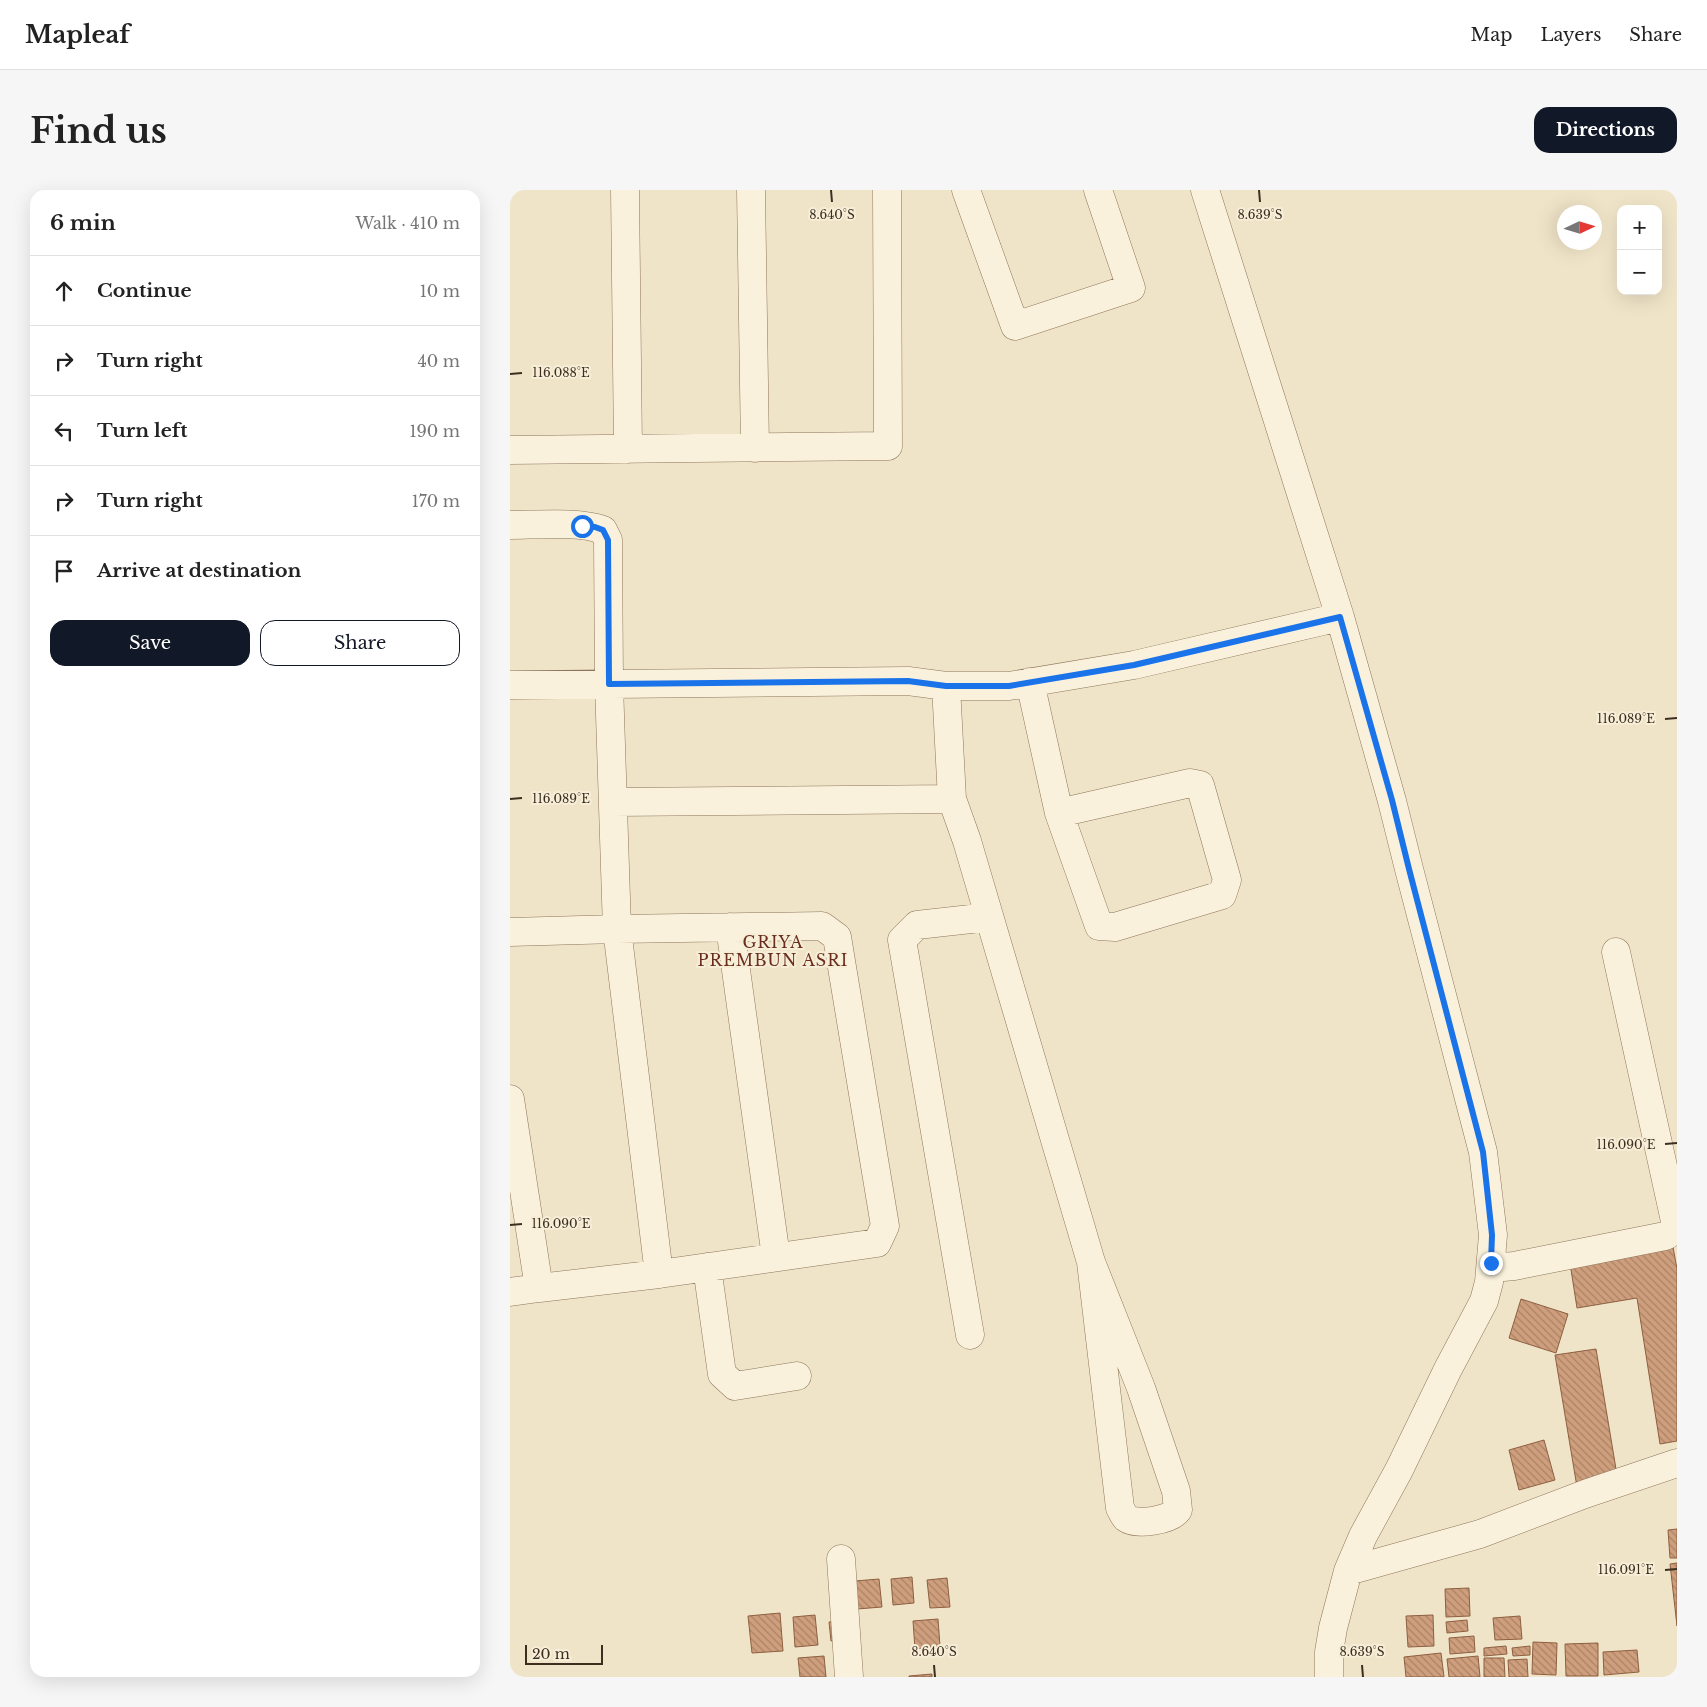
<!DOCTYPE html>
<html lang="en">
<head>
<meta charset="utf-8">
<style>
	body { margin:0; font-family:"Libre Baskerville",serif; background:#f6f6f6; color:#222 }
	.controls { position:absolute; right:15px; top:15px; display:grid; overflow:hidden; border-radius:10px; box-shadow:0 5px 20px #0002 }
	.controls button { width:45px; height:45px; display:grid; place-items:center; padding:0; border:0; border-bottom:1px solid #e0e0e0; background:#fff; color:#222; font:25px sans-serif }
	.compass { position:absolute; left:1047px; top:15px; width:45px; height:45px; border-radius:50%; background:#fff; box-shadow:0 5px 20px #0002; rotate:86deg }
	.scale { position:absolute; left:15px; bottom:12px; width:78px; box-sizing:border-box; padding-left:5px; border:2px solid #3d2e20; border-top:0; font-size:14px; line-height:18px; white-space:nowrap; color:#3d2e20; -webkit-text-stroke:4px #f7eed8; paint-order:stroke }
	.stop { position:absolute; width:15px; height:15px; margin:-11px; border:4px solid #1a73e8; border-radius:50%; background:#fff }
	.stop.end { background:#1a73e8; border-color:#fff; box-shadow:0 1px 5px #0008 }
	.list { margin:0; padding:0; list-style:none }
	h2 { display:flex; justify-content:space-between; align-items:center; height:65px; margin:0; padding:0 20px; font-size:21px }
	h2 small { font-size:16px; font-weight:400; color:#767676 }
	.list li { display:grid; grid-template-columns:32px 1fr auto; gap:15px; align-items:center; box-sizing:border-box; height:70px; padding:0 20px; border-top:1px solid #e0e0e0 }
	.list b { display:block; font-size:19px; white-space:nowrap }
	.list em { font-size:16px; font-style:normal; color:#767676 }
	.actions { display:flex; gap:10px; padding:15px 20px }
	.actions a { flex:1; padding:11px 0; border:1px solid #111827; border-radius:15px; text-align:center; font-size:18px; color:#111827 }
	.actions .main { background:#111827; color:#fff }
	.icon { flex:none; width:28px; height:28px; fill:none; stroke:currentColor; stroke-width:2; stroke-linecap:round; stroke-linejoin:round }
	.map { position:relative; flex:none; width:1167px; height:1487px; overflow:hidden; border-radius:15px }
	header { display:flex; align-items:center; gap:30px; box-sizing:border-box; height:70px; padding:0 25px; background:#fff; border-bottom:1px solid #e0e0e0 }
	header strong { font-size:24px }
	nav { display:flex; gap:28px; margin-inline-start:auto; font-size:18px }
	.intro { display:flex; align-items:center; justify-content:space-between; box-sizing:border-box; height:120px; padding:0 30px }
	h1 { margin:0; font-size:35px }
	.button { padding:12px 22px; border-radius:15px; background:#111827; color:#fff; font-size:18px; font-weight:700 }
	main { display:flex; gap:30px; padding:0 30px }
	aside { flex:1; background:#fff; border-radius:15px; box-shadow:0 5px 20px #0002 }
	.map>svg:first-child { display:block }
	.building { fill:url(#building-back-hatch); stroke:#8d5f41 }
	.lines { fill:none; stroke-linecap:round; stroke-linejoin:round }
	.minor-casing { stroke:#8d765c; stroke-width:29 }
	.minor { stroke:#faf1dc; stroke-width:28 }
	.route { stroke:#1a73e8; stroke-width:6 }
	.ticks { fill:none; stroke:#3d2e20; stroke-width:2 }
	.labels { text-anchor:middle; dominant-baseline:central; stroke-width:4; stroke-linejoin:round; paint-order:stroke }
	.neighbourhood-label { font-size:16px; letter-spacing:1px; fill:#6b2e1e; stroke:#f7eed8 }
	.ticks-label { font-size:12px; text-anchor:middle; fill:#3d2e20; stroke:#f7eed8; stroke-width:4; stroke-linejoin:round; paint-order:stroke }
</style>
</head>
<body>
<header>
<strong>Mapleaf</strong>
<nav><a>Map</a><a>Layers</a><a>Share</a></nav>
</header>
<div class="intro"><h1>Find us</h1><a class="button">Directions</a></div>
<main>
<aside>
<h2>6 min<small>Walk · 410 m</small></h2>
<ul class="list">
<li><svg class="icon" aria-label="ahead" viewBox="0 0 24 24"><path d="M12 20V5M6 11l6-6 6 6"/></svg><div><b>Continue</b></div><em>10 m</em></li>
<li><svg class="icon" aria-label="right" viewBox="0 0 24 24"><path d="M7 20v-9h11M14 6l5 5-5 5"/></svg><div><b>Turn right</b></div><em>40 m</em></li>
<li><svg class="icon" aria-label="left" viewBox="0 0 24 24"><path d="M17 20v-9H6M10 6l-5 5 5 5"/></svg><div><b>Turn left</b></div><em>190 m</em></li>
<li><svg class="icon" aria-label="right" viewBox="0 0 24 24"><path d="M7 20v-9h11M14 6l5 5-5 5"/></svg><div><b>Turn right</b></div><em>170 m</em></li>
<li><svg class="icon" aria-label="arrive" viewBox="0 0 24 24"><path d="M6 21V4h12l-3 4 3 4H6"/></svg><div><b>Arrive at destination</b></div></li>
</ul>
<div class="actions"><a class="main">Save</a><a>Share</a></div>
</aside>
<div class="map">
<svg width="1167" height="1487" viewBox="0 0 1167 1487">
	<defs>
		<pattern id="building-back-hatch" width="6" height="6" patternUnits="userSpaceOnUse" patternTransform="scale(1.25)"><rect width="6" height="6" fill="#cf9f7d"/><path d="M-1 5l2 2M0 0l6 6M5-1l2 2" fill="none" stroke="#a98266"/></pattern>
	</defs>
	<rect width="100%" height="100%" fill="#f0e4c8"/>
	<!-- building -->
	<path class="building" d="M 1163,1057 L 1167,1079 L 1167,1251 L 1150,1254 L 1127,1108 L 1067,1118 L 1060,1073 Z
		M 1011,1109 L 1058,1124 L 1046,1163 L 999,1148 Z
		M 1086,1159 L 1108,1291 L 1067,1297 L 1045,1165 Z
		M 1034,1250 L 1045,1290 L 1009,1300 L 999,1260 Z
		M 1167,1339 L 1167,1368 L 1160,1368 L 1158,1340 Z
		M 1167,1373 L 1167,1436 L 1160,1374 Z
		M 402,1387 L 404,1413 L 383,1415 L 381,1389 Z
		M 437,1388 L 440,1417 L 420,1418 L 417,1390 Z
		M 369,1389 L 372,1417 L 347,1419 L 345,1391 Z
		M 959,1398 L 960,1426 L 936,1427 L 935,1399 Z
		M 270,1423 L 273,1461 L 242,1463 L 238,1426 Z
		M 305,1425 L 308,1455 L 285,1457 L 283,1427 Z
		M 923,1425 L 924,1456 L 898,1457 L 896,1426 Z
		M 1010,1426 L 1012,1449 L 985,1450 L 983,1428 Z
		M 428,1429 L 430,1456 L 405,1459 L 403,1431 Z
		M 957,1430 L 958,1441 L 937,1443 L 936,1432 Z
		M 332,1431 L 333,1450 L 321,1451 L 319,1432 Z
		M 964,1446 L 965,1462 L 940,1464 L 939,1448 Z
		M 1023,1452 L 1047,1453 L 1046,1485 L 1022,1484 Z
		M 1088,1453 L 1088,1486 L 1056,1486 L 1055,1454 Z
		M 996,1456 L 997,1464 L 974,1466 L 974,1458 Z
		M 1020,1456 L 1020,1465 L 1003,1466 L 1002,1458 Z
		M 1127,1460 L 1129,1482 L 1094,1485 L 1093,1462 Z
		M 931,1463 L 934,1487 L 896,1487 L 894,1467 Z
		M 314,1466 L 316,1487 L 290,1487 L 288,1468 Z
		M 968,1466 L 970,1487 L 939,1487 L 937,1469 Z
		M 974,1468 L 994,1468 L 995,1487 L 974,1487 Z
		M 1017,1469 L 1018,1487 L 999,1487 L 998,1470 Z
		M 422,1484 L 422,1487 L 399,1487 L 399,1486 Z"/>
	<g class="lines">
		<defs>
			<path id="minor" d="M 115,0 L 118,259
				M 241,0 L 245,258
				M 456,0 L 505,136 L 621,98 L 588,0
				M 695,0 L 830,427 L 882,611 L 899,679 L 973,962 L 983,1045 L 979,1092 L 974,1111 L 938,1179 L 889,1280 L 853,1346 L 838,1381 L 823,1438 L 819,1462 L 819,1487
				M 0,260 L 378,256 L 377,0
				M 0,335 C 25,335 70,331 93,340 L 98,350 L 99,494 L 107,739 L 0,742
				M 520,492 L 549,623 L 589,736 L 605,737 L 712,705 L 717,690 L 690,595 L 680,593 L 549,623
				M 0,495 L 398,491 L 436,496 L 499,496 L 624,475 L 830,427
				M 436,496 L 442,609 L 457,651 L 581,1072 L 631,1198 L 666,1301 L 668,1320 C 661,1330 627,1336 616,1328 C 613,1325 612,1321 610,1318 L 581,1072
				M 103,612 L 442,609
				M 312,736 L 327,747 L 375,1036 L 367,1053 L 149,1084 L 107,739 Z
				M 220,737 L 266,1067
				M 0,909 L 29,1098 L 149,1084
				M 981,1073 L 993,1077 L 1004,1076 L 1155,1046 C 1163,1042 1165,1040 1165,1031 L 1106,762
				M 197,1077 L 212,1184 L 225,1196 L 287,1186
				M 0,1102 L 29,1098
				M 460,1145 L 392,750 L 407,735 L 479,727
				M 331,1369 L 339,1487
				M 838,1381 L 970,1344 L 1075,1304 L 1167,1273"/>
		</defs>
		<!-- minor casing -->
		<use href="#minor" class="minor-casing"/>
		<!-- minor -->
		<use href="#minor" class="minor"/>
	</g>
	<g class="lines">
		<!-- route -->
		<path class="route" d="M 72,336 L 85,337 L 93,340 L 98,350 L 99,494 L 398,491 L 436,496 L 499,496 L 624,475 L 830,427 L 882,610 L 899,679 L 973,962 L 982,1045 L 981,1073"/>
	</g>
	<!-- ticks -->
	<path class="ticks" d="M 321,0 L 322,12M 749,0 L 750,12M 0,184 L 12,183M 1155,529 L 1167,528M 0,609 L 12,608M 1155,954 L 1167,953M 0,1035 L 12,1034M 1155,1380 L 1167,1379M 424,1475 L 425,1487M 852,1475 L 853,1487"/>
	<g class="labels">
		<!-- neighbourhood labels -->
		<g class="neighbourhood-label">
			<text x="263" y="752">GRIYA<tspan x="263" dy="18">PREMBUN ASRI</tspan></text>
		</g>
	</g>
	<g class="ticks-label">
		<text x="322" y="29">8.640°S</text>
		<text x="750" y="29">8.639°S</text>
		<text x="51" y="187">116.088°E</text>
		<text x="1116" y="533">116.089°E</text>
		<text x="51" y="613">116.089°E</text>
		<text x="1116" y="959">116.090°E</text>
		<text x="51" y="1038">116.090°E</text>
		<text x="1116" y="1384">116.091°E</text>
		<text x="424" y="1466">8.640°S</text>
		<text x="852" y="1466">8.639°S</text>
	</g>
</svg>
<div class="controls">
<button>+</button>
<button>−</button>
</div>
<svg class="compass" viewBox="-18 -18 36 36"><path d="M0-13l5 13h-10z" fill="#e53935"/><path d="M0 13l5-13h-10z" fill="#767676"/></svg>
<div class="scale">20 m</div>
<div class="stop" style="left:72px;top:336px"></div>
<div class="stop end" style="left:981px;top:1073px"></div>
</div>
</main>
</body>
</html>
